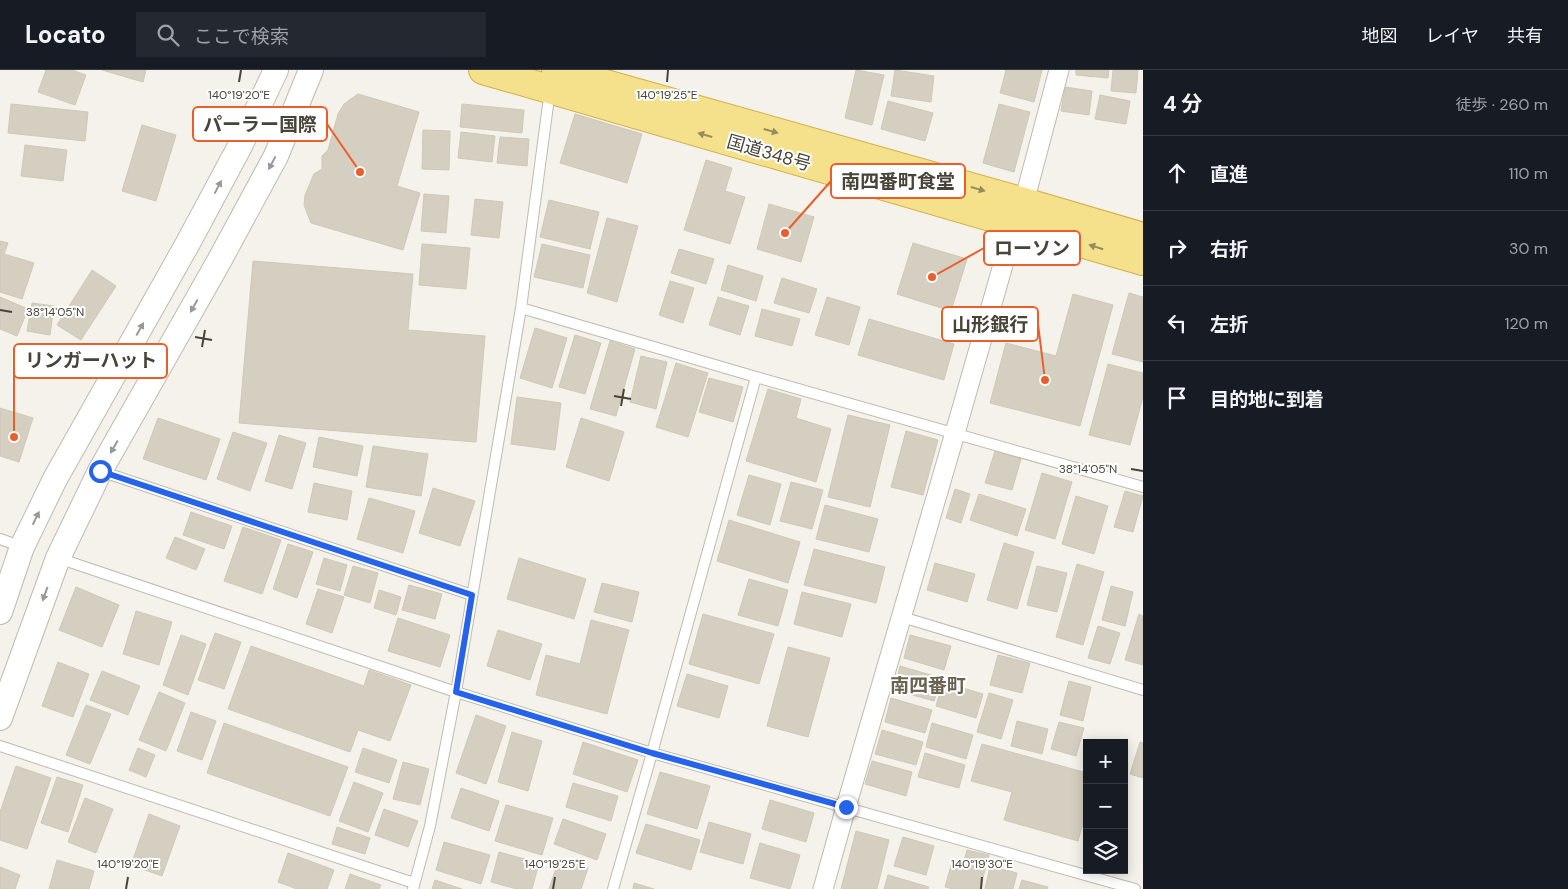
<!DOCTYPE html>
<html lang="ja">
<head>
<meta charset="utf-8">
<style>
	body { margin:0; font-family:"DM Sans","Noto Sans JP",sans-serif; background:#242831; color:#f1f3f6 }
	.controls { position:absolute; right:15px; bottom:15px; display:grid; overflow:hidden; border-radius:0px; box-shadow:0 2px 12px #0003 }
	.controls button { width:45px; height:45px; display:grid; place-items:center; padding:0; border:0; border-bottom:1px solid #363941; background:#171b24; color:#f1f3f6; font:25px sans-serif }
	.stop { position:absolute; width:15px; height:15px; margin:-11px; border:4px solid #2563eb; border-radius:50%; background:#fff }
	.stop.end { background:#2563eb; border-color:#fff; box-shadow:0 1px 5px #0008 }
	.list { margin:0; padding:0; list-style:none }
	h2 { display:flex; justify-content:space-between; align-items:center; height:65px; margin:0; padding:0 20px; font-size:21px }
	h2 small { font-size:16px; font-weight:400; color:#9ea1a6 }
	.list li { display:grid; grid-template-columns:32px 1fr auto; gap:15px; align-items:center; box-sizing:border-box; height:75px; padding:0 20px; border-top:1px solid #363941 }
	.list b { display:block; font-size:19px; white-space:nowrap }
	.list em { font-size:16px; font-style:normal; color:#9ea1a6 }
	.icon { flex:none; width:28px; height:28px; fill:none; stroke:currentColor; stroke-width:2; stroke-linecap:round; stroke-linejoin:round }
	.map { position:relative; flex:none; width:1143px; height:819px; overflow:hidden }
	header { display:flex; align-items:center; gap:30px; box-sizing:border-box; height:70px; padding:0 25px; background:#171b24; border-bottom:1px solid #363941 }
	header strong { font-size:24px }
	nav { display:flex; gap:28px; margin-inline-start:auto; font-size:18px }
	.search { width:350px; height:45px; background:#242831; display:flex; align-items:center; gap:12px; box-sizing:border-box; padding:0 18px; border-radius:0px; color:#9ea1a6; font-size:19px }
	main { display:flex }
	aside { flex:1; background:#171b24 }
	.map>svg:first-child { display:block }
	.building { fill:#d5cfc1; stroke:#cfc8b4 }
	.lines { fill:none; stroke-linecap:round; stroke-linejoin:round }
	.service-casing { stroke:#bfbbae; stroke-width:12 }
	.minor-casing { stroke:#bfbbae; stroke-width:21 }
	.tertiary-casing { stroke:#bfbbae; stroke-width:26 }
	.trunk-casing { stroke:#d3af46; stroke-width:30 }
	.service { stroke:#fff; stroke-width:10 }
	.minor { stroke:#fff; stroke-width:19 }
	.tertiary { stroke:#fff; stroke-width:24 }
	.trunk { stroke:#f5e08b; stroke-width:28 }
	.oneway { fill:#968a5e }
	.oneway2 { fill:#9a9892 }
	.route { stroke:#2563eb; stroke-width:6 }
	.ticks { fill:none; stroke:#484439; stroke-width:2 }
	.labels { text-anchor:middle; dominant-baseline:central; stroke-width:4; stroke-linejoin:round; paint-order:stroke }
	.street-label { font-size:18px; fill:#484439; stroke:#fff }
	.neighbourhood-label { font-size:19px; font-weight:bold; fill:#6a6351; stroke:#fff }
	.ticks-label { font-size:12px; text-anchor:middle; fill:#484439; stroke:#fff; stroke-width:4; stroke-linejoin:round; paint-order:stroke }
	.leader { fill:none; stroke:#ea5e2b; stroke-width:2 }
	.callout-dot { fill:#ea5e2b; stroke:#fff; stroke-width:2 }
	.callout { fill:#fff; stroke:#ea5e2b; stroke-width:2 }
	.callout-label { font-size:19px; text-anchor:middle; font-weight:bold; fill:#484439 }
</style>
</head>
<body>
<header>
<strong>Locato</strong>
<div class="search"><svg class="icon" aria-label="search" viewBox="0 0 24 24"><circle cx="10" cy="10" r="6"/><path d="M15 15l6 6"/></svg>ここで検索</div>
<nav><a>地図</a><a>レイヤ</a><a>共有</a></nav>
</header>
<main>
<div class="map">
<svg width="1143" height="819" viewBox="0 0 1143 819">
	<rect width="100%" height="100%" fill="#f4f2eb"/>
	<!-- building -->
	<path class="building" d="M 46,0 L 72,0 L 86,5 L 75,35 L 38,22 Z
		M 102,0 L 146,0 L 143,12 Z
		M 856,0 L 884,5 L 872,55 L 845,48 Z
		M 895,0 L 934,6 L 931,32 L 891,26 Z
		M 1006,0 L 1042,0 L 1034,32 L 1000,23 Z
		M 1076,0 L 1109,0 L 1108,8 L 1076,5 Z
		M 1113,0 L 1138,0 L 1136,23 L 1111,21 Z
		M 1065,17 L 1092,21 L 1089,45 L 1061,41 Z
		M 358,24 L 419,42 L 397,116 L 420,123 L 403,180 L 311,153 L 304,135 L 305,125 L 314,104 L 322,99 L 322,86 L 328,80 L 338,44 L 344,34 Z
		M 1100,25 L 1130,31 L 1126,54 L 1095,49 Z
		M 888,31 L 933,43 L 925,71 L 881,59 Z
		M 11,34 L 88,42 L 85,71 L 8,63 Z
		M 462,34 L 524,40 L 522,63 L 460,57 Z
		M 999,34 L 1030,42 L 1014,102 L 983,93 Z
		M 575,44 L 642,64 L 627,113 L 560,93 Z
		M 142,55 L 176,65 L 156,131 L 122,121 Z
		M 423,60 L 450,61 L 449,100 L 422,99 Z
		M 461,62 L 495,66 L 492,92 L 458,88 Z
		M 500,67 L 529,69 L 527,96 L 497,93 Z
		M 25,75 L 67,80 L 63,111 L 21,106 Z
		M 706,90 L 732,98 L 725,121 L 745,127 L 730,174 L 684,160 Z
		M 424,124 L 449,126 L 446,163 L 421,161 Z
		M 475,129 L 503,132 L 499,168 L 471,165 Z
		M 549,130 L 599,142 L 590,179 L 540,167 Z
		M 769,134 L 814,147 L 801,192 L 757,179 Z
		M 607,148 L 638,156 L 617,232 L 587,223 Z
		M 0,171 L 8,173 L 4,184 L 34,193 L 22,229 L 0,222 Z
		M 913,173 L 967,189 L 951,241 L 897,224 Z
		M 422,174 L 470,178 L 466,219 L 419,215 Z
		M 542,174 L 590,185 L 583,218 L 534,207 Z
		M 679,179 L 714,189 L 706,214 L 671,203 Z
		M 253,191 L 413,204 L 408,260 L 485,266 L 476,372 L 239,353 Z
		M 728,195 L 763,206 L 756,231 L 721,220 Z
		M 92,200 L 116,216 L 81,270 L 57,255 Z
		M 782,208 L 817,219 L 809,243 L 774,233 Z
		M 670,211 L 694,218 L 683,253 L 659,245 Z
		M 1129,223 L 1143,227 L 1143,292 L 1112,284 Z
		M 1073,224 L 1113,235 L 1080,356 L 990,333 L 1006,273 L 1056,286 Z
		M 0,227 L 28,239 L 17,266 L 0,259 Z
		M 718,227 L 749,236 L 740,265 L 709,255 Z
		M 827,227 L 860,237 L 849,275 L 815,265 Z
		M 32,233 L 54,236 L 50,265 L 27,261 Z
		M 762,239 L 800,249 L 792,276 L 755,266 Z
		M 869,249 L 954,274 L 944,310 L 858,285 Z
		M 535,258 L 567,268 L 552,318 L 520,308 Z
		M 575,265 L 601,273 L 585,324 L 559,317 Z
		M 610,271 L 635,279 L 616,346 L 590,339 Z
		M 641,286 L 667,292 L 656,339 L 630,332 Z
		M 676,293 L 708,303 L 688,367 L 656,357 Z
		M 1108,294 L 1143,303 L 1143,327 L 1130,375 L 1089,365 Z
		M 709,308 L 743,317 L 733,352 L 699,342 Z
		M 768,319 L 801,329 L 796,348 L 831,359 L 816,412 L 746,391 Z
		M 517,327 L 561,333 L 555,380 L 511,374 Z
		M 0,338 L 33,348 L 19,392 L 0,386 Z
		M 848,345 L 890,355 L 870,437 L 828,427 Z
		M 158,348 L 220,369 L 206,410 L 143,389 Z
		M 581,348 L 624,362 L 609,411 L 566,397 Z
		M 906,361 L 938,370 L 923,425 L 891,417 Z
		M 233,362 L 267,373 L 250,421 L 217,409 Z
		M 279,365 L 306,373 L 292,419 L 265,411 Z
		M 319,367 L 363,376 L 357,406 L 313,397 Z
		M 373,376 L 428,384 L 421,426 L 366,417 Z
		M 995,381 L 1021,389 L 1012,420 L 985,413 Z
		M 1042,403 L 1072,412 L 1055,469 L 1025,460 Z
		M 749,405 L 781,414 L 770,455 L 737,445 Z
		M 791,412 L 823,420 L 812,459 L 780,451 Z
		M 314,413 L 352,421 L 347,450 L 308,442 Z
		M 433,418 L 475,431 L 460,476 L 419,463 Z
		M 955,419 L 970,424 L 961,453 L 946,448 Z
		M 1125,421 L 1143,426 L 1133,462 L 1114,457 Z
		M 979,424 L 1026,439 L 1017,466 L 970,450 Z
		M 1076,426 L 1108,436 L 1094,484 L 1062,474 Z
		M 369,428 L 415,441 L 403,483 L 357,469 Z
		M 825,435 L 878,449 L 869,482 L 816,469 Z
		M 191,442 L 232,456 L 224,479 L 183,465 Z
		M 729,450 L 800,472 L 788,513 L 717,491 Z
		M 243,457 L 281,470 L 262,524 L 224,511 Z
		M 175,467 L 205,479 L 196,500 L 166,488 Z
		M 1004,473 L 1034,482 L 1017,539 L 987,530 Z
		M 288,474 L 313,482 L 297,528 L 273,519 Z
		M 814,479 L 885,497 L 876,533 L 804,515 Z
		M 324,488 L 347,495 L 340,521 L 316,514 Z
		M 519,488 L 586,509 L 574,549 L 507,529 Z
		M 935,493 L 975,504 L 967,532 L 927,520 Z
		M 1077,494 L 1104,502 L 1083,575 L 1056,567 Z
		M 353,496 L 378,503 L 370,533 L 344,525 Z
		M 1037,496 L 1067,503 L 1057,542 L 1027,535 Z
		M 749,509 L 788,520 L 778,556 L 738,545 Z
		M 602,513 L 639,522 L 632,552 L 594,542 Z
		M 409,515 L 442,524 L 435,549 L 402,540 Z
		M 1111,516 L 1133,522 L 1125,556 L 1102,550 Z
		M 76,517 L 119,535 L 102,577 L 59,560 Z
		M 318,519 L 344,527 L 332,563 L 306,554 Z
		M 379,520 L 401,527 L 396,545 L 374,538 Z
		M 802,522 L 851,534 L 842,567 L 794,554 Z
		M 136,541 L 172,552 L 159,595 L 123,584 Z
		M 703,544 L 774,564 L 759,614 L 689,594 Z
		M 1139,544 L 1143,546 L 1143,595 L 1125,590 Z
		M 398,548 L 450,565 L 440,597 L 388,581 Z
		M 591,550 L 629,560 L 607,644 L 536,625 L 546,585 L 580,594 Z
		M 1098,556 L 1120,563 L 1110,594 L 1088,588 Z
		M 498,560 L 542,574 L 530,610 L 487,596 Z
		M 215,563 L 241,572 L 224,619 L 198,610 Z
		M 181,565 L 206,574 L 188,625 L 163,615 Z
		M 910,565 L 951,576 L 944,600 L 904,588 Z
		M 251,576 L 364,616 L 369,600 L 411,615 L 390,671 L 358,660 L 350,682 L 228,639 Z
		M 788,577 L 830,588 L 808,667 L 767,656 Z
		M 998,585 L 1030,593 L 1022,623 L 990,615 Z
		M 58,592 L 89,604 L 73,647 L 42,636 Z
		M 900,596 L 941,608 L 934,631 L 894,620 Z
		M 102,601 L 140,616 L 128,645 L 90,630 Z
		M 687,604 L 728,616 L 719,648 L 677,636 Z
		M 1069,611 L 1091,617 L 1083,651 L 1060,645 Z
		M 943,612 L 983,624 L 976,648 L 936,636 Z
		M 159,622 L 185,633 L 166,681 L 139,670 Z
		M 989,623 L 1013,630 L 1001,669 L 977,662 Z
		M 891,628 L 932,640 L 925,663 L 885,652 Z
		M 86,635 L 111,644 L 90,694 L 66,685 Z
		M 191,642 L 216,651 L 202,690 L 177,681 Z
		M 476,645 L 506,656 L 486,714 L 456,703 Z
		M 1017,651 L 1048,659 L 1042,684 L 1011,676 Z
		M 1059,652 L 1084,658 L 1076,686 L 1051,679 Z
		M 224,653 L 348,697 L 330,746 L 207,703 Z
		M 932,653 L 973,665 L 966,689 L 926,677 Z
		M 882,660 L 923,672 L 916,695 L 875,684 Z
		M 512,662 L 542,671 L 528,721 L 498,712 Z
		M 583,672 L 638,690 L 627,722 L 573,704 Z
		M 1140,672 L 1143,673 L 1143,708 L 1130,704 Z
		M 982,674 L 1087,703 L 1087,739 L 1078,771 L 1004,750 L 1012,722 L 971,711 Z
		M 138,678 L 155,685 L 146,707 L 129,700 Z
		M 363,678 L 397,690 L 389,713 L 355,702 Z
		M 925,683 L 965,695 L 959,718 L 918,707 Z
		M 872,691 L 912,702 L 906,726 L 865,714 Z
		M 403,692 L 429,699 L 420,735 L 393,729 Z
		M 16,696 L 51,708 L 27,779 L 0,770 L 0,742 Z
		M 660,702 L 710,716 L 697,759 L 647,744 Z
		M 57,707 L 83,715 L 68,762 L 41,753 Z
		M 354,712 L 383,723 L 368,762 L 339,751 Z
		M 573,713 L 618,726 L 611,751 L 566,737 Z
		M 461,718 L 499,731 L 489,761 L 451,748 Z
		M 85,728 L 113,739 L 96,783 L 68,772 Z
		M 770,730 L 814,743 L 806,772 L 762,759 Z
		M 506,735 L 553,748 L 542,785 L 495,771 Z
		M 384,739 L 418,751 L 408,777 L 375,765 Z
		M 149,744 L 180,756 L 162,806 L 131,795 Z
		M 563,749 L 606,764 L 597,790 L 554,774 Z
		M 709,752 L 751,764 L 743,794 L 700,782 Z
		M 646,754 L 700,770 L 691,800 L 636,783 Z
		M 337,757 L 370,768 L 365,784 L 332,774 Z
		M 856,761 L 889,770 L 877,819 L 841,819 Z
		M 903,767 L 934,776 L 926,805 L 894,796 Z
		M 444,772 L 490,785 L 481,814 L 436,800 Z
		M 760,773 L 800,785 L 790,819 L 750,808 Z
		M 967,780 L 989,785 L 980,819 L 953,819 L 945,817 L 952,792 L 963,794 Z
		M 499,782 L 539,793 L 532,819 L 517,819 L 491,812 Z
		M 288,783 L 334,800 L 327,819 L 297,819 L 278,812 Z
		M 559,789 L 588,798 L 581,819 L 549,819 Z
		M 57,790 L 94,801 L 89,819 L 49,819 Z
		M 990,796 L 1017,803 L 1013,819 L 985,819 Z
		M 0,797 L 20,805 L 15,819 L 0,819 Z
		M 350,804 L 381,815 L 379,819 L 345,819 Z
		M 888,805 L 929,817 L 928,819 L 884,819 Z
		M 435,810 L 462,819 L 432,819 Z
		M 1022,810 L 1048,817 L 1047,819 L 1019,819 Z
		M 634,813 L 654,819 L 633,819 Z"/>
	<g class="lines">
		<defs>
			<path id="service" d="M 521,238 L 756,307 L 1143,417
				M 100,401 L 472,525
				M 0,469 L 22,477
				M 58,488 L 456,622 L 652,683 L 1135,819
				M 902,547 L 1143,620
				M 0,676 L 414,813
				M 413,819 L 430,756 L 456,622 L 521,238 L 550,20
				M 613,819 L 652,683 L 756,307"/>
			<path id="minor" d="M 1024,132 L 1059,0
				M 823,819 L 846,737 L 955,363 L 1015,153"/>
			<path id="tertiary" d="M 0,542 L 22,477 L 55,409 L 188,173 L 240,76 L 276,0
				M 0,648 L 58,488 L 100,401 L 218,193 L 276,86 L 311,0"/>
			<path id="trunk" d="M 483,0 L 1143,191
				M 556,0 L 1024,132 L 1143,167"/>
		</defs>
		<!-- service casing -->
		<use href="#service" class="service-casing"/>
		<!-- minor casing -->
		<use href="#minor" class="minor-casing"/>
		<!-- tertiary casing -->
		<use href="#tertiary" class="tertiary-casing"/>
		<!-- trunk casing -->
		<use href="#trunk" class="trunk-casing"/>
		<!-- service -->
		<use href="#service" class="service"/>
		<!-- minor -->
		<use href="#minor" class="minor"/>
		<!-- tertiary -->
		<use href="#tertiary" class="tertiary"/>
		<!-- trunk -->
		<use href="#trunk" class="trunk"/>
	</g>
	<!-- one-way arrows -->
	<defs><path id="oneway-solid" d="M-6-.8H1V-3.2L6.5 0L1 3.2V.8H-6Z" transform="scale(1.25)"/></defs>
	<g class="oneway">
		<use href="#oneway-solid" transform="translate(771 61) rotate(16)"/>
		<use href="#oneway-solid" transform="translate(705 65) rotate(-164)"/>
		<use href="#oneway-solid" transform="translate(978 119) rotate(16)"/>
		<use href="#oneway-solid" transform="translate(1096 177) rotate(-163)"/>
	</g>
	<g class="oneway2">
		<use href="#oneway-solid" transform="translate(272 93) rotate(118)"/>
		<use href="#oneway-solid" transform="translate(218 117) rotate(-62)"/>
		<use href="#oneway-solid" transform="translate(194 236) rotate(119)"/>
		<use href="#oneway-solid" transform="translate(140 259) rotate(-61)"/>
		<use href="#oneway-solid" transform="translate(114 377) rotate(120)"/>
		<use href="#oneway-solid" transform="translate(36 448) rotate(-64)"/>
		<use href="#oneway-solid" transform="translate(45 524) rotate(110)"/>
	</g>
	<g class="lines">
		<!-- route -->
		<path class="route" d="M 100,401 L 472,525 L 456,622 L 652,683 L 846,737"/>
	</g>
	<!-- ticks -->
	<path class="ticks" d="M 239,12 L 241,0M 667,12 L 668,0M 0,240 L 12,242M 195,267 L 212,270M 202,277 L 205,260M 614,326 L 631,329M 621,336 L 624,319M 1131,399 L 1143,401M 126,819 L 128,807M 553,819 L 555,807M 981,819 L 982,807"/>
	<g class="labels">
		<!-- street labels -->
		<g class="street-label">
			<text transform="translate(769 83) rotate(16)">国道348号</text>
		</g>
		<!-- neighbourhood labels -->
		<g class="neighbourhood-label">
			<text x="928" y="615">南四番町</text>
		</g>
	</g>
	<g class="ticks-label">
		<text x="239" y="29">140°19'20"E</text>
		<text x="667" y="29">140°19'25"E</text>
		<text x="55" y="246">38°14'05"N</text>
		<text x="1088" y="403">38°14'05"N</text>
		<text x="128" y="798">140°19'20"E</text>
		<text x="555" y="798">140°19'25"E</text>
		<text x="982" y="798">140°19'30"E</text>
	</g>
	<!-- callouts -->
	<path class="leader" d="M360 102L327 54M785 163L831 111M932 207L984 178M1045 310L1038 254M14 367L14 291"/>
	<g class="callout-dot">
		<circle cx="360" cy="102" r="5"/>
		<circle cx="785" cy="163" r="5"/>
		<circle cx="932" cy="207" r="5"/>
		<circle cx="1045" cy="310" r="5"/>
		<circle cx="14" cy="367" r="5"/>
	</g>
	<g class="callout">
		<rect x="193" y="37" width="134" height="34" rx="5"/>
		<rect x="831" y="94" width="134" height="34" rx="5"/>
		<rect x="984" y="161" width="96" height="34" rx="5"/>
		<rect x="942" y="237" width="96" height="34" rx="5"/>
		<rect x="14" y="274" width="153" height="34" rx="5"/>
	</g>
	<g class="callout-label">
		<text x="260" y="61">パーラー国際</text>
		<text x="898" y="118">南四番町食堂</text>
		<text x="1032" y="185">ローソン</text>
		<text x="990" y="261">山形銀行</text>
		<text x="91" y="297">リンガーハット</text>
	</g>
</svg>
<div class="controls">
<button>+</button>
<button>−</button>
<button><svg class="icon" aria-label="layers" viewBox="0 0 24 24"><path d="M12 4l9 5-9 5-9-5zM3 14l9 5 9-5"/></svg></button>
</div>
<div class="stop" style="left:100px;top:401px"></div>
<div class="stop end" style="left:846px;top:737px"></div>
</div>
<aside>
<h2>4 分<small>徒歩 · 260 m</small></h2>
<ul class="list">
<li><svg class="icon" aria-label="ahead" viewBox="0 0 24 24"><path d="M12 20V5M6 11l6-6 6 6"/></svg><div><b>直進</b></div><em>110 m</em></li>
<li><svg class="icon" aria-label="right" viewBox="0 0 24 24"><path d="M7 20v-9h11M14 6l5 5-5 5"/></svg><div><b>右折</b></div><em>30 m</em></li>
<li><svg class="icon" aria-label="left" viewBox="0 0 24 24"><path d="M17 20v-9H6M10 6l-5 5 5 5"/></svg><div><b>左折</b></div><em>120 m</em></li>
<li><svg class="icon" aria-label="arrive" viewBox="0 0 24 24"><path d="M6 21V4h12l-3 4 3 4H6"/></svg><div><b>目的地に到着</b></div></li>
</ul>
</aside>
</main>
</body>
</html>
